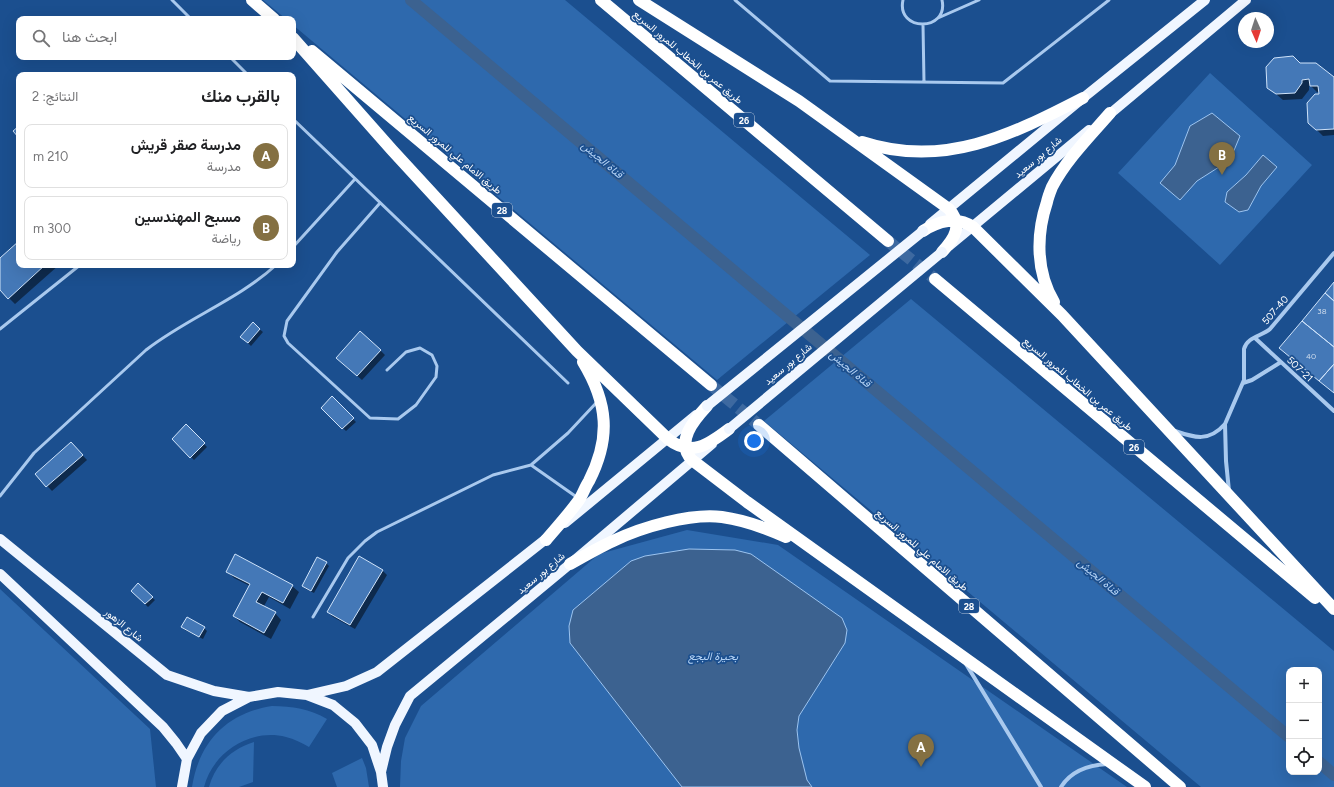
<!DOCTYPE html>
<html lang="ar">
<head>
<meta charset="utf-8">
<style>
	body { margin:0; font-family:Figtree,Vazirmatn,sans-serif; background:#f2f2f2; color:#202124; direction:rtl }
	.controls { position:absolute; right:12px; bottom:12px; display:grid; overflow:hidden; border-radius:8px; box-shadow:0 4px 16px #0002 }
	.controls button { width:36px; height:36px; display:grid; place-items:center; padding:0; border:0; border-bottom:1px solid #e0e0e0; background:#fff; color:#202124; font:20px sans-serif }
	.compass { position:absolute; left:1238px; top:12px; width:36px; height:36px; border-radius:50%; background:#fff; box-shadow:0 4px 16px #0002; rotate:177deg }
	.you { position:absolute; left:754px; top:441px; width:14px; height:14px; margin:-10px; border:3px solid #fff; border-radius:50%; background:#1a73e8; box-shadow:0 0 0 6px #1a73e833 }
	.badge { display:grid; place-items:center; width:26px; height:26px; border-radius:50%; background:#847042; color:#fff; font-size:13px; font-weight:700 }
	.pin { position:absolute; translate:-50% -33px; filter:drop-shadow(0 1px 2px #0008) }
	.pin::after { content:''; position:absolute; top:21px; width:14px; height:12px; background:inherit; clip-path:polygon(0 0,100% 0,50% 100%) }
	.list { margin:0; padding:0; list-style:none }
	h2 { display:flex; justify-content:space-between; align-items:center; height:52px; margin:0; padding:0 16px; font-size:17px }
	h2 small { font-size:13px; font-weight:400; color:#757577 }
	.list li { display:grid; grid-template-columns:26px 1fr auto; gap:12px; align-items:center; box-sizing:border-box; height:64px; margin:0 8px 8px; padding:0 8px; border:1px solid #e0e0e0; border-radius:8px }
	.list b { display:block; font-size:15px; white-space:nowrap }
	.list p { margin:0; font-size:13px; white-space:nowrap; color:#757577 }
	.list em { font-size:13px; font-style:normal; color:#757577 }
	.icon { flex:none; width:22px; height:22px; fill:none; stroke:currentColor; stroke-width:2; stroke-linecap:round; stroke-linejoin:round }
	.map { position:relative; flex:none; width:1334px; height:787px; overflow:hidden; direction:ltr }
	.search { position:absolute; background:#fff; box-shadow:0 4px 16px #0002; left:16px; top:16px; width:280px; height:44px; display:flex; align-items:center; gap:10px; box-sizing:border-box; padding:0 14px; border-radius:8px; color:#757577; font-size:15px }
	.panel { position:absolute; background:#fff; box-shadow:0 4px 16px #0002; left:16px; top:72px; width:280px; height:196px; border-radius:8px; direction:rtl }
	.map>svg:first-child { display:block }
	.green { fill:#2e69ad; fill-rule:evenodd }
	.water { fill:#3c6290; stroke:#9cc4f0 }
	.shadow { fill:#0007 }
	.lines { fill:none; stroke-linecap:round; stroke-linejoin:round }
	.canal { stroke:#3c6290; stroke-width:12 }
	.building { fill:#4478b7; stroke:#cfe3fa }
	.highway-tunnel { stroke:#3d69a0; stroke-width:12; stroke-dasharray:12 6; stroke-linecap:butt }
	.lane { stroke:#a9c9ee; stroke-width:3 }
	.street { stroke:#a9c9ee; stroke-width:4 }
	.primary { stroke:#f0f6ff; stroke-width:10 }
	.highway { stroke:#fff; stroke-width:12 }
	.primary-bridge { stroke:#f0f6ff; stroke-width:10 }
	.labels { text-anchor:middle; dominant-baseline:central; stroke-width:3.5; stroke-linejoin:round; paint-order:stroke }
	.number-label { font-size:8px; fill:#d0dded }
	.shield { fill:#1b4f8f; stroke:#bbcadd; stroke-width:1 }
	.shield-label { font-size:9px; font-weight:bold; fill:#fff }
	.street-label { font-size:10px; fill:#fff; stroke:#1b4f8f }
	.water-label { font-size:11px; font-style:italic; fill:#b5d3f5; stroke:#1b4f8f }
</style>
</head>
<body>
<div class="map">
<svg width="1334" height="787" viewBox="0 0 1334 787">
	<rect width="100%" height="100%" fill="#1b4f8f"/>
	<!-- green -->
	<path class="green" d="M 263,0 L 565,0 L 870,255 L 717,380 L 293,25 L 293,19 L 286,19 Z
		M 1210,73 L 1312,165 L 1220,265 L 1118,173 Z
		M 911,299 L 1334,651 L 1334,787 L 1201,787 L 764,421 ZM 1289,670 L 1319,670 L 1319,772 L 1289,772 Z
		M 687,530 L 778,545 L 1127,787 L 400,787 L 401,761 L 405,738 L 421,706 L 599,554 Z
		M 0,589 L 150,729 L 156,787 L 0,787 Z
		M 272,706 C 292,706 310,709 327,719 L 309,747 C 302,743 294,739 286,737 C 250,728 213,752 204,787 L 192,787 C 199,742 227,713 272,706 Z
		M 254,742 L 253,782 L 239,787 L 209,787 C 215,764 232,749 254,742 Z
		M 362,758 L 366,768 L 369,787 L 337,787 L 332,773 Z"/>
	<!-- water -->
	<path class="water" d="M 1212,113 L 1240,136 L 1230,160 L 1197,181 L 1180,200 L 1160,183 L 1175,165 L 1190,126 Z
		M 1263,155 L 1277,167 L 1261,186 L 1248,210 L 1239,212 L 1225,202 L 1227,192 L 1246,175 Z
		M 689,549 L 735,550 L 751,554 L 842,618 L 847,630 L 845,643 L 799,716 L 797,730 L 799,748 L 807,780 L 812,787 L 682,787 L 570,643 L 569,626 L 573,610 L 631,561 L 645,556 Z"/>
	<!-- shadow -->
	<path class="shadow" d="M 1300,64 L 1334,79 L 1334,135 L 1323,136 L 1309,122 L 1320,95 L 1320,92 L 1317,92 L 1311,86 L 1309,86 L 1309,90 L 1302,99 L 1283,100 L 1268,87 Z
		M 19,243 L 19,265 L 59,265 L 15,304 L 0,289 L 0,260 Z
		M 253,324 L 263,332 L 251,346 L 242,337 Z
		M 380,350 L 385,355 L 362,380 L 342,363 Z
		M 332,398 L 356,422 L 346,431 L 322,408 Z
		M 186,426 L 207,447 L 194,460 L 173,439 Z
		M 71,443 L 87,460 L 52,491 L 36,474 Z
		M 236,555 L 292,586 L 299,592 L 290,609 L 269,597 L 264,606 L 275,613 L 281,620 L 271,639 L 240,622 L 234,616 L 250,586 L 234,578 L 227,571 Z
		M 326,563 L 329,566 L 314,593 L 306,589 L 303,586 Z
		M 382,570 L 387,575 L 355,629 L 333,617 L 328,612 Z
		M 138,585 L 155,600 L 148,607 L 132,591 Z
		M 182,627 L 204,628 L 207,631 L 203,639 L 185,630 Z"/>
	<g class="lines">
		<!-- canal -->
		<path class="canal" d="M 411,0 L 1289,737
			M 1319,762 L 1334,775"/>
	</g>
	<!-- building -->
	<path class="building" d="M 1293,56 L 1300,63 L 1316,63 L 1334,77 L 1334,129 L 1316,130 L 1308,123 L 1307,103 L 1315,94 L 1319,94 L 1318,86 L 1310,86 L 1309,79 L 1302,80 L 1302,83 L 1295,93 L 1276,94 L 1267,88 L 1266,67 L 1274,58 Z
		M 19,126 L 19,138 L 13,131 Z
		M 19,241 L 19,265 L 45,265 L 8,299 L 0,290 L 0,258 Z
		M 1334,282 L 1334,301 L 1325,293 Z
		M 1325,293 L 1334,301 L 1334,347 L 1302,321 Z
		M 1302,321 L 1334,347 L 1334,364 L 1319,381 L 1279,348 Z
		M 253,322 L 260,329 L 248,343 L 240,337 Z
		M 360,331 L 381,350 L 357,376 L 336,358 Z
		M 1334,364 L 1334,393 L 1319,381 Z
		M 332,396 L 354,418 L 342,429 L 321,408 Z
		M 186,424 L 205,443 L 190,458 L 172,439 Z
		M 71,442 L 83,455 L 46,487 L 35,474 Z
		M 235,554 L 293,585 L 283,603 L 262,592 L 256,602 L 276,612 L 264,633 L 233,616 L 250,584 L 226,572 Z
		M 359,556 L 383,570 L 350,625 L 327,612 Z
		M 317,557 L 327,562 L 311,591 L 302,586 Z
		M 138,583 L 153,597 L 145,604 L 131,591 Z
		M 187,617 L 205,627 L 199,637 L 181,627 Z"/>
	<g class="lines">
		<!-- highway-tunnel -->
		<path class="highway-tunnel" d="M 888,241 L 935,279
			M 711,385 L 759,425"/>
		<!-- lane -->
		<path class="lane" d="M 172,0 L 191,19
			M 735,0 L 830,81 L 1003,83 L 1109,0
			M 903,0 C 896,32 949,32 942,0
			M 938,18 L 979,0
			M 923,25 L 924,82
			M 230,57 L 248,75
			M 293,119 L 568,383
			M 380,203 L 337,252 L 287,321 L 284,336 L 288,343 L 370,418 L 398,419 L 416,405 L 436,377 L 437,366 L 432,355 L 420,348 L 406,352 L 387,370
			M 293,247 L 355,179
			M 0,329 L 80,265
			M 531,465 L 578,498
			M 0,496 L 34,453 L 146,350 C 187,318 238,300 276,265
			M 313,617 L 348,558 L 365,541 L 377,532 L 493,475 L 531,465 L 568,433 L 597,402"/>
		<!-- street -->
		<path class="street" d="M 1255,338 L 1334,411
			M 1243,383 L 1252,380 L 1281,362
			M 1225,424 L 1226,461 L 1229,491
			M 1175,431 C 1195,438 1209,442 1225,424 L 1244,380 L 1244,349 C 1247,337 1262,336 1270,329 L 1334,253
			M 966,664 L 1041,787
			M 1061,787 C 1071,771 1089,765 1107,764"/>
		<!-- primary -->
		<path class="primary" d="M 1105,118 L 1246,0
			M 930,224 L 1083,98 L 1205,0
			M 949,246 L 1089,130
			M 565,523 L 696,415
			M 0,539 L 167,675 L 214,691 L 249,697
			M 0,574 L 163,727 L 176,743 L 187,759
			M 307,695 L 346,686 L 377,672 L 551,535
			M 381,772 L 387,747 L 395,725 L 410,696 L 570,564 L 712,444
			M 182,787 L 187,759 L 201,733 L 222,711 L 249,697 L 278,692 L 307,695 L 333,705 L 355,723 L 372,745 L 381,772 L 383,787"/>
		<!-- highway -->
		<path class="highway" d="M 252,0 L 274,19
			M 601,0 L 888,241
			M 639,0 L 799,101 L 949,209 C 963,225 955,238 942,252
			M 293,38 L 392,150 L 577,351 L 668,439 C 691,457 708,445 729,429
			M 312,51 L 711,385
			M 862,142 C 944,169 1011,135 1083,98
			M 923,231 C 938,221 957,216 973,227 L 1062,315 L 1334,609
			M 935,279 L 1315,598
			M 1054,302 C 1036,272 1036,235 1047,202 C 1048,197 1050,192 1052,187 C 1066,160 1090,136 1110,113
			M 707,406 C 694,420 675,442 692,460 L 747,502 L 1145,787
			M 759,425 L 1180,787
			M 546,540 C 557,527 569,514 579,500 C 583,494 585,487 589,481 C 611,438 608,403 583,362
			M 570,564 C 584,556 598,548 613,541 C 642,527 690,513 722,517 C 744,520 766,528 786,537"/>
		<!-- primary-bridge -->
		<path class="primary-bridge" d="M 707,406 L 923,231
			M 729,429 L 942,252"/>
	</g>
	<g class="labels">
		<!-- number labels -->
		<g class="number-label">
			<text x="1322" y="311">38</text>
			<text x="1311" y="356">40</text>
		</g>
		<!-- shield labels -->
		<g class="shield">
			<rect x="734" y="113" width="20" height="14" rx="3"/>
			<rect x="492" y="203" width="20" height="14" rx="3"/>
			<rect x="1124" y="440" width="20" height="14" rx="3"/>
			<rect x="959" y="599" width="20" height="14" rx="3"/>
		</g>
		<g class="shield-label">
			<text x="744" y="120">26</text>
			<text x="502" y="210">28</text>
			<text x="1134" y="447">26</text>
			<text x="969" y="606">28</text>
		</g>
		<!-- street labels -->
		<g class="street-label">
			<text transform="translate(688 57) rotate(40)">طريق عمر بن الخطاب للمرور السريع</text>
			<text transform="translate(455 154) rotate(40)">طريق الامام علي للمرور السريع</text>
			<text transform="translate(1038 157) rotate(-40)">شارع بور سعيد</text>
			<text transform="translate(1275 310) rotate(-49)">507-40</text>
			<text transform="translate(788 364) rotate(-40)">شارع بور سعيد</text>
			<text transform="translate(1300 369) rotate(43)">507-21</text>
			<text transform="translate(1078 384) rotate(40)">طريق عمر بن الخطاب للمرور السريع</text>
			<text transform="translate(922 550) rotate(41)">طريق الامام علي للمرور السريع</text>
			<text transform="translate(541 573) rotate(-40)">شارع بور سعيد</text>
			<text transform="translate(124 625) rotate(39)">شارع الزهور</text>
		</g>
		<!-- water labels -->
		<g class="water-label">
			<text transform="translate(602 160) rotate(40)">قناة الجيش</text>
			<text transform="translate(850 369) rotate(40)">قناة الجيش</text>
			<text transform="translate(1098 577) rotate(40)">قناة الجيش</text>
			<text x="713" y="656">بحيرة البجع</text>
		</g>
	</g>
</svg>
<div class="controls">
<button>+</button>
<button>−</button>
<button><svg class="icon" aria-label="locate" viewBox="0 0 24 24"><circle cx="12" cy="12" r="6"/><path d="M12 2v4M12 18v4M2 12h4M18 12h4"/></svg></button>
</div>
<svg class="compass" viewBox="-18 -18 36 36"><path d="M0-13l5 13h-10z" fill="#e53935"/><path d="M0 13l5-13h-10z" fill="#757577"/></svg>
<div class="you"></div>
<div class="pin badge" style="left:921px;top:767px">A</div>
<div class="pin badge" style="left:1222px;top:175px">B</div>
<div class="search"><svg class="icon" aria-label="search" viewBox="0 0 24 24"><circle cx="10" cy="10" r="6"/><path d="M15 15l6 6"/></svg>ابحث هنا</div>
<section class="panel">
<h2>بالقرب منك<small>النتائج: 2</small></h2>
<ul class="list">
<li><span class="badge">A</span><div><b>مدرسة صقر قريش</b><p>مدرسة</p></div><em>210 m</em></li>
<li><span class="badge">B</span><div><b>مسبح المهندسين</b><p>رياضة</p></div><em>300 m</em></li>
</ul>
</section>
</div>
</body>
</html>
